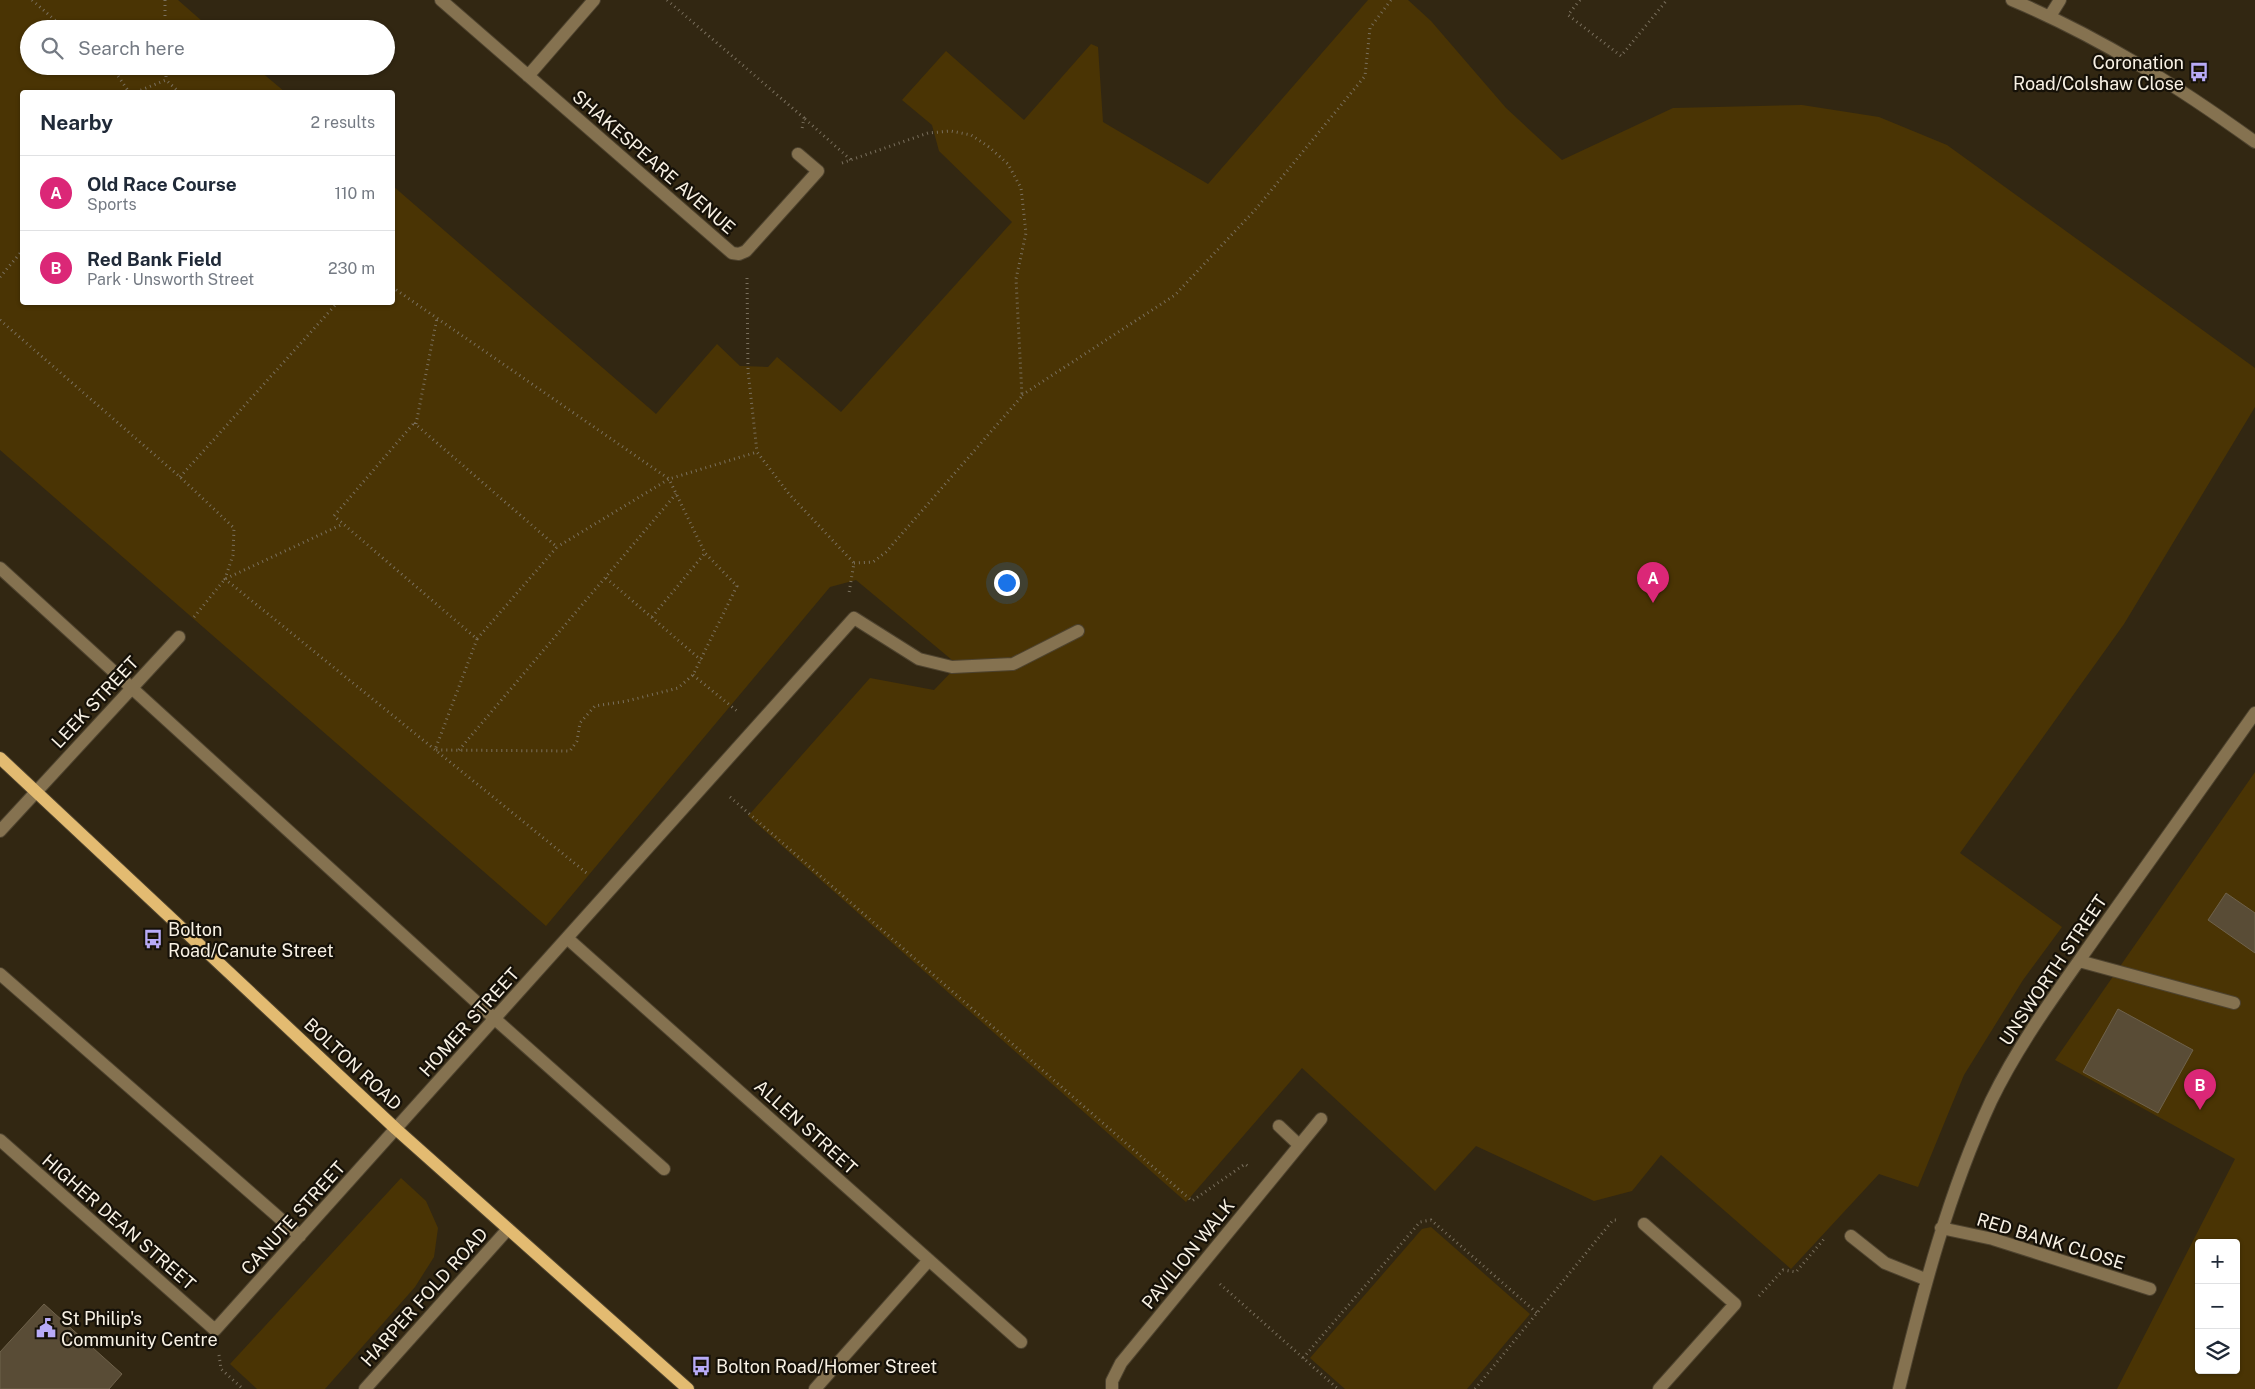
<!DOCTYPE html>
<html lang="en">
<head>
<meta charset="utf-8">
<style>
	body { margin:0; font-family:"Public Sans",sans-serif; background:#f6f6f7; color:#1f2937 }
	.controls { position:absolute; right:15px; bottom:15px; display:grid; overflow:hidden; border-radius:5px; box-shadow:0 1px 4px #0004 }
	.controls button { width:45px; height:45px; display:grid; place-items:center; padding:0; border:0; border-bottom:1px solid #e0e1e3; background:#fff; color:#1f2937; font:25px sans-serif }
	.you { position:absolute; left:1006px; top:582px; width:18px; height:18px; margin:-12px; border:4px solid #fff; border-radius:50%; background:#1a73e8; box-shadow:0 0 0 8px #1a73e833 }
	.badge { display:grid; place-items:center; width:32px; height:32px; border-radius:50%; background:#db2777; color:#fff; font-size:16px; font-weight:700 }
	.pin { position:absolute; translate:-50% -41px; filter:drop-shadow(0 1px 2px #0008) }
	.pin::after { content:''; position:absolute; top:26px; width:18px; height:15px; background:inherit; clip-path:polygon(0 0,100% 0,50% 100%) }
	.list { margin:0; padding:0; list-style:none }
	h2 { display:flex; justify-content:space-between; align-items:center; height:65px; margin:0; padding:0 20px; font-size:21px }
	h2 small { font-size:16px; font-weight:400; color:#747a83 }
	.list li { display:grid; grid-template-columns:32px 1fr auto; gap:15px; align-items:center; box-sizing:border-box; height:75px; padding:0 20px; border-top:1px solid #e0e1e3 }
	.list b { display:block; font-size:19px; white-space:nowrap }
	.list p { margin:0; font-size:16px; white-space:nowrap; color:#747a83 }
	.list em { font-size:16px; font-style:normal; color:#747a83 }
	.icon { flex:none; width:28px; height:28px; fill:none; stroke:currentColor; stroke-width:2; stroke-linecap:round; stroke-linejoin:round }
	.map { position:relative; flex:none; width:2255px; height:1389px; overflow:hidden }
	.search { position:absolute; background:#fff; box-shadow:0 1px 4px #0004; left:20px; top:20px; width:375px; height:55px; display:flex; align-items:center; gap:12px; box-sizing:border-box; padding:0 18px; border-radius:28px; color:#747a83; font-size:19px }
	.panel { position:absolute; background:#fff; box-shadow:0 1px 4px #0004; left:20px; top:90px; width:375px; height:215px; border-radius:5px }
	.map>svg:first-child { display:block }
	.green { fill:#4a3404; fill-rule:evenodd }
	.building { fill:#594c36; stroke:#6f624b }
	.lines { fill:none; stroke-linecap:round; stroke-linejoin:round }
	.minor-casing { stroke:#4e432f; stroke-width:14 }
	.major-casing { stroke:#4e432f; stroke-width:14 }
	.path { stroke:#7a705e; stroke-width:3; stroke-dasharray:1 4; stroke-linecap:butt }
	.minor { stroke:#857250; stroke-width:12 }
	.major { stroke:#e3bb71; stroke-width:12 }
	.labels { text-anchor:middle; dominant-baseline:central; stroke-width:4.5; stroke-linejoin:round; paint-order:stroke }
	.poi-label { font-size:18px; fill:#f8f1e4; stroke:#161108; text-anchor:start }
	.street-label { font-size:18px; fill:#f8f1e4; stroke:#161108 }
</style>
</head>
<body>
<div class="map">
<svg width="2255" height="1389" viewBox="0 0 2255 1389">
	<rect width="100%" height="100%" fill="#322712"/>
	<!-- green -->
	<path class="green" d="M 0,0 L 178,0 L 211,29 L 29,29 L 29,66 L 254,66 L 285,92 L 22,92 L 22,302 L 392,302 L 393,186 L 656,414 L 717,344 L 740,366 L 768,367 L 777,357 L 841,412 L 1012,222 L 939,151 L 932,125 L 902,100 L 946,51 L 1024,120 L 1091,44 L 1098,47 L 1103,122 L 1208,184 L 1368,0 L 1408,0 L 1431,21 L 1506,108 L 1562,160 L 1673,108 L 1802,105 L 1879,117 L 1947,145 L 2255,368 L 2255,407 L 2124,624 L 1960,853 L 2062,927 L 2023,980 L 1964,1075 L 1918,1187 L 1879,1174 L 1791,1269 L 1661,1155 L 1632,1191 L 1594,1201 L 1476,1146 L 1435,1191 L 1302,1068 L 1186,1202 L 748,816 L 870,678 L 934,690 L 958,665 L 856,580 L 830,587 L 546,926 L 0,450 Z
		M 2255,772 L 2255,1389 L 2117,1389 L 2235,1159 L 2055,1060 ZM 2199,1243 L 2236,1243 L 2236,1370 L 2199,1370 Z
		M 401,1178 L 426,1201 L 438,1228 L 434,1257 L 415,1287 L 325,1389 L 257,1389 L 230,1364 Z
		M 1431,1227 L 1530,1314 L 1467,1389 L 1345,1389 L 1310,1358 L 1422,1229 Z"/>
	<!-- building -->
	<path class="building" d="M 2226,893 L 2255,913 L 2255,953 L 2208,920 Z
		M 2118,1009 L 2193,1050 L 2158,1113 L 2083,1072 Z
		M 44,1304 L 122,1374 L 109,1389 L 0,1389 L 0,1352 Z"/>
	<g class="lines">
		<defs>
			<path id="minor" d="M 441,0 L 732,253 L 739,254 L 746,251 L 818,171 L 798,154
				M 2012,0 C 2100,37 2179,87 2255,142
				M 2050,16 L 2060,0
				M 528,76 L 594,0
				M 0,568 L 495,1019 L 664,1169
				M 0,831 L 179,637
				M 567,938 L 1021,1342
				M 2079,961 L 2234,1003
				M 0,974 L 300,1236
				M 1279,1126 L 1299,1145
				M 0,1140 L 215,1330 L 854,618 L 919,659 L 952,667 L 1013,664 L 1078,631
				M 1644,1224 L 1735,1304 L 1659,1389
				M 1941,1228 L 1993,1239 L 2150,1289
				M 1851,1236 L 1885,1263 L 1925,1279
				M 365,1389 L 508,1229
				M 815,1389 L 929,1260
				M 1112,1389 L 1112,1381 L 1121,1363 L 1321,1119
				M 1899,1389 C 1923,1290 1948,1194 1991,1101 C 2021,1039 2063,984 2102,928 C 2153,856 2204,784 2255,713"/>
			<path id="major" d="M 0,758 L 396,1129 L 688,1389"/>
		</defs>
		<!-- minor casing -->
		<use href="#minor" class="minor-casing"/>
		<!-- major casing -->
		<use href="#major" class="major-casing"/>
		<!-- path -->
		<path class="path" d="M 32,0 L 65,29
			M 165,0 L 165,29
			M 667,0 L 804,118 L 802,129
			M 1580,0 L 1568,15 L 1621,56 L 1667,0
			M 107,66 L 118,76 L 129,92
			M 166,66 L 166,80
			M 136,92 L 166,80 L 179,92
			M 805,119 L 851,160
			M 842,163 L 928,133 L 951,131 L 971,135 L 989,147 L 1008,164 L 1021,188 L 1026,233 L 1016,279 L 1022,396 L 886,552 L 873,562 L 854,563
			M 0,277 L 22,251
			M 747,278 L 748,371 L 757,452
			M 392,287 L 669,479 L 757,452 L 789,494 L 854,563 L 849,593
			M 0,320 L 180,477 L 234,528 L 233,555 L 225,579 L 589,875
			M 1022,395 L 1175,295 L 1255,210 L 1365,76 L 1370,28 L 1391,0
			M 414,423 L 557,547 L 477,639 L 334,516 Z
			M 416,424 L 437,318
			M 180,477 L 338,302
			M 606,578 L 701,660
			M 194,617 L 225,579 L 343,524
			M 652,617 L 705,553
			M 477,639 L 435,750 L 570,751 L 577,741 L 580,723 L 595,706 L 627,701 L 678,688 L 693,675 L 737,586 L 705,553 L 669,479 L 557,547
			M 693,675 L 737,711
			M 459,750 L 676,494
			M 730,797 L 1192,1201 L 1245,1164 L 1249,1167
			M 1220,1284 L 1338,1389
			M 1759,1296 L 1783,1270 L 1796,1272 L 1824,1239
			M 219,1355 L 221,1369 L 243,1389
			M 1303,1358 L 1420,1222 L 1431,1220 L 1537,1313
			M 1475,1389 L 1613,1220 L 1619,1220"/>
		<!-- minor -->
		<use href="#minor" class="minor"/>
		<!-- major -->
		<use href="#major" class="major"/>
	</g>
	<!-- icons -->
	<defs>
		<symbol id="bus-bare" viewBox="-9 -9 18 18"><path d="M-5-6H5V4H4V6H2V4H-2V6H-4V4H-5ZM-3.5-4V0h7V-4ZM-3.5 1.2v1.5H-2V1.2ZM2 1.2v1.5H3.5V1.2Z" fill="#b8abf7" stroke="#161108" stroke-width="2.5" paint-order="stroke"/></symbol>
		<symbol id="civic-bare" viewBox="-9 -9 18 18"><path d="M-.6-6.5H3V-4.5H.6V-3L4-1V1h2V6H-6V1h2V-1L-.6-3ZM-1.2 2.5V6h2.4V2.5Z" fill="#b8abf7" stroke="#161108" stroke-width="2.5" paint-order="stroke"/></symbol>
	</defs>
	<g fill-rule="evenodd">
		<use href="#bus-bare" x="2185" y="58" width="28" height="28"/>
		<use href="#bus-bare" x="139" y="925" width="28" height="28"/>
		<use href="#civic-bare" x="32" y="1314" width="28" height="28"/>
		<use href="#bus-bare" x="687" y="1352" width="28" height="28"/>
	</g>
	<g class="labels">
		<!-- poi labels -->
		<g class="poi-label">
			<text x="2184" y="62" text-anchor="end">Coronation<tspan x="2184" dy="21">Road/Colshaw Close</tspan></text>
			<text x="168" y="929">Bolton<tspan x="168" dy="21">Road/Canute Street</tspan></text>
			<text x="61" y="1318">St Philip's<tspan x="61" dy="21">Community Centre</tspan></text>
			<text x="716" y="1366">Bolton Road/Homer Street</text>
		</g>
		<!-- street labels -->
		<g class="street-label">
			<text transform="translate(654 162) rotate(41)">SHAKESPEARE AVENUE</text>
			<text transform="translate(95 702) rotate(-47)">LEEK STREET</text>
			<text transform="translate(2053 970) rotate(-56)">UNSWORTH STREET</text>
			<text transform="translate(469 1022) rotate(-48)">HOMER STREET</text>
			<text transform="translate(353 1064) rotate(43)">BOLTON ROAD</text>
			<text transform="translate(806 1127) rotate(42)">ALLEN STREET</text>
			<text transform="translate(293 1218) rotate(-48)">CANUTE STREET</text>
			<text transform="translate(119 1222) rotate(41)">HIGHER DEAN STREET</text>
			<text transform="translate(2051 1241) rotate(17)">RED BANK CLOSE</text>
			<text transform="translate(1188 1254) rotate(-51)">PAVILION WALK</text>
			<text transform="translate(424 1297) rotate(-48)">HARPER FOLD ROAD</text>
		</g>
	</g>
</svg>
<div class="controls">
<button>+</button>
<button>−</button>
<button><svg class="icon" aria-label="layers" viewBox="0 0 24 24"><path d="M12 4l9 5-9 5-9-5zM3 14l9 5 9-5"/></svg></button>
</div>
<div class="you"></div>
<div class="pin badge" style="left:1653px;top:603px">A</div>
<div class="pin badge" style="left:2200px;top:1110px">B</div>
<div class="search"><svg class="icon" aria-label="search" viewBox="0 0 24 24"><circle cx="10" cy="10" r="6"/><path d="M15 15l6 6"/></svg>Search here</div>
<section class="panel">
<h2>Nearby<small>2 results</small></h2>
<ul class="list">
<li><span class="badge">A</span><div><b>Old Race Course</b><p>Sports</p></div><em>110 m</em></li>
<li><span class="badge">B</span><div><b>Red Bank Field</b><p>Park · Unsworth Street</p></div><em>230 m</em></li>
</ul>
</section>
</div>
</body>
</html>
